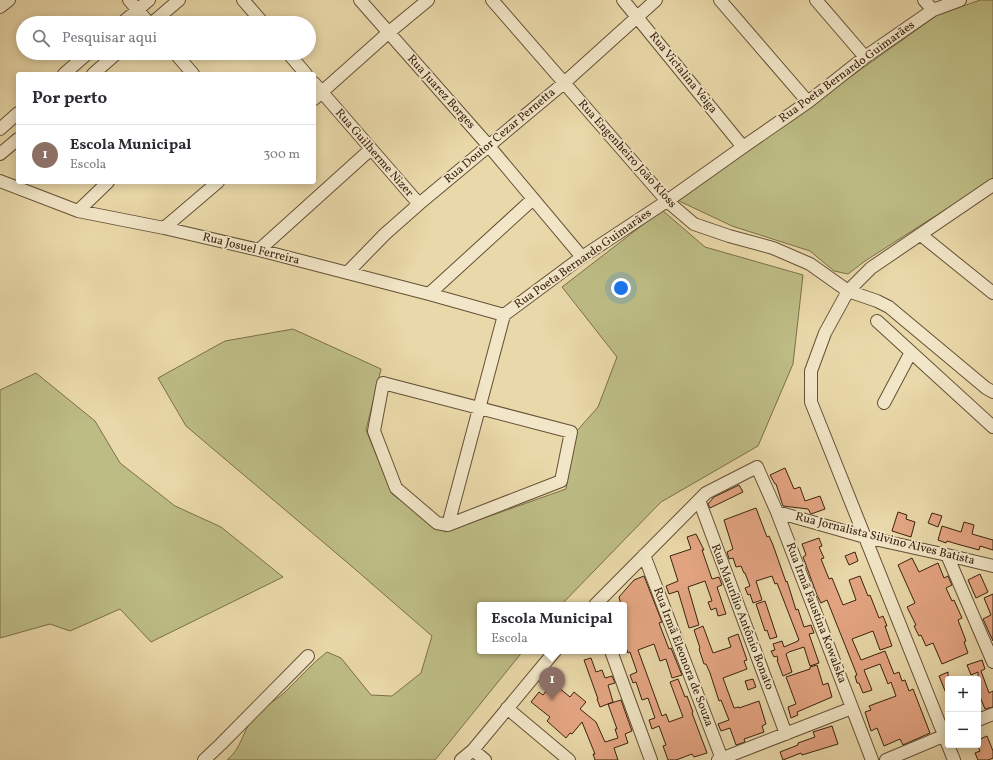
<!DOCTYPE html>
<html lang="pt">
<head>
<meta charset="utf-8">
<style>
	body { margin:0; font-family:Vollkorn,serif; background:#f2f2f3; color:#2b2b33 }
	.controls { position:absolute; right:12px; bottom:12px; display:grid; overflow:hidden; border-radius:4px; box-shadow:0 2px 10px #0003 }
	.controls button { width:36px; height:36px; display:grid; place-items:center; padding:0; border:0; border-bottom:1px solid #e1e1e2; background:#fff; color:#2b2b33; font:20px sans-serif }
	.you { position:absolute; left:621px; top:288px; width:14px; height:14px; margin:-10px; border:3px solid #fff; border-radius:50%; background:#1a73e8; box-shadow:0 0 0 6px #1a73e833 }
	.badge { display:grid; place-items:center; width:26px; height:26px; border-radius:50%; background:#2563eb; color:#fff; font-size:13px; font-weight:700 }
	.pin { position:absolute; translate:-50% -33px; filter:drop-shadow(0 1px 2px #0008) }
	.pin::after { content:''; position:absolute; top:21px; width:14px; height:12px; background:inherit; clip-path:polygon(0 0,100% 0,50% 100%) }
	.popup { position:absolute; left:477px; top:602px; width:150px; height:52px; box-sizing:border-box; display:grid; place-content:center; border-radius:4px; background:#fff; filter:drop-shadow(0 1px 3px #0005); font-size:13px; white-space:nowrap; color:#7c7c81 }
	.popup b { font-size:15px; color:#2b2b33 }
	.popup::after { content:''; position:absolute; left:50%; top:100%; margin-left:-8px; border:8px solid transparent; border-top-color:#fff }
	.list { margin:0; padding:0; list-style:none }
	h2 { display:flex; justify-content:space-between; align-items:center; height:52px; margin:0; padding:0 16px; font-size:17px }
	h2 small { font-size:13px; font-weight:400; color:#7c7c81 }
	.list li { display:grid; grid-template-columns:26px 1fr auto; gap:12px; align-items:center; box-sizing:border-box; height:60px; padding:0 16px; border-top:1px solid #e1e1e2 }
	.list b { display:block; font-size:15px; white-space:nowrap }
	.list p { margin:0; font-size:13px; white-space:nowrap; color:#7c7c81 }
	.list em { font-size:13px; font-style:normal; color:#7c7c81 }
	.icon { flex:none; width:22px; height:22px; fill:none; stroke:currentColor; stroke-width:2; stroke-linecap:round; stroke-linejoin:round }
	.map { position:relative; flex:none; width:993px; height:760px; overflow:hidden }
	.search { position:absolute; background:#fff; box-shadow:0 2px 10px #0003; left:16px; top:16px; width:300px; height:44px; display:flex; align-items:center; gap:10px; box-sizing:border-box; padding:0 14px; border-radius:22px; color:#7c7c81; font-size:15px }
	.panel { position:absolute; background:#fff; box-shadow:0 2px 10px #0003; left:16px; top:72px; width:300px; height:112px; border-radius:4px }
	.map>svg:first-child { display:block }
	.green { fill:#bdbc84; stroke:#7c6f4a }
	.building { fill:#e4a582; stroke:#3b220f }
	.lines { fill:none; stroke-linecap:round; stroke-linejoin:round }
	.minor-casing { stroke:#665036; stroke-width:14 }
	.minor { stroke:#f1e6c7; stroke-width:12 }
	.labels { text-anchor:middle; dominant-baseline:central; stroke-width:3.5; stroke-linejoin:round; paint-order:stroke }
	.street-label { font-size:12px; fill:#3b220f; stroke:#f1e6c7 }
</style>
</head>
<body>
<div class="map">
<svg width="993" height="760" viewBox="0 0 993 760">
	<rect width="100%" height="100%" fill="#e9d8a9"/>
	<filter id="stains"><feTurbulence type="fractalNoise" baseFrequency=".005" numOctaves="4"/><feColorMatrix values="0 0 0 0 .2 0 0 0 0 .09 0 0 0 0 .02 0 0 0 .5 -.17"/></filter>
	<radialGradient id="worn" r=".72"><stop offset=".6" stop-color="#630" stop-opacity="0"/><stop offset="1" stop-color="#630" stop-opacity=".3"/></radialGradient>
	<!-- green -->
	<path class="green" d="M 980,0 L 993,0 L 993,179 L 865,261 L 848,274 L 834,271 L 810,251 L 732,226 L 677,200 L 936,16 Z
		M 662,210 L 705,247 L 803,275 L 793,364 L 758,446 L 661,502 L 561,605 L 480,605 L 480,651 L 523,651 L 435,760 L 227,760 C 242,748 242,732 253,718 C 262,707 274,702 284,693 C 299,679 311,664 327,652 L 341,658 L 371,695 L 392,696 L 421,673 L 432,636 L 349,564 L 186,426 L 158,378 L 225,341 L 293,329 L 381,369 L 366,430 L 392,494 L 445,532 L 566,489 L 575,433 L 598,407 L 617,357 L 562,287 Z
		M 36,373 L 95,421 L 120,463 L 175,506 L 221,527 L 283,577 L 151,642 L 120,609 L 70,631 L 50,624 L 0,638 L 0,390 Z"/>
	<!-- building -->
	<path class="building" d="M 785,468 L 794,489 L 800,487 L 805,501 L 820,496 L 825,509 L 811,514 L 808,509 L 783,506 L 776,484 L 775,484 L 770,475 Z
		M 739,485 L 743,492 L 710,508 L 708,504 L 714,497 Z
		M 756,508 L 767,537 L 769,536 L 773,545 L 786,582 L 787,581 L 796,610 L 798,609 L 804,627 L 811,625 L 814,633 L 809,634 L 819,663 L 810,666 L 804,647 L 789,652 L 786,654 L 792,672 L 783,676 L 777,660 L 778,660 L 777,656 L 774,657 L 771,651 L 775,650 L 773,644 L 782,641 L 784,647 L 798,641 L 798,640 L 799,640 L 777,583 L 775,584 L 772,576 L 756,581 L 762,600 L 753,603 L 750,594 L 748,595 L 745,588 L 750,586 L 745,573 L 744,573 L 741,566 L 736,567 L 733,558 L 729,559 L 727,552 L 733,549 L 724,520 Z
		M 898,512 L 907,515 L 906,519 L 915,522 L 911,537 L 892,531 Z
		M 932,513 L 942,516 L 938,527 L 928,523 Z
		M 964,522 L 974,525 L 972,534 L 993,540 L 993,550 L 980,546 L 979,550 L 957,544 L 947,541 L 946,543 L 938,540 L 942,526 L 961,532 Z
		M 696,534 L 704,550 L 702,550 L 712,579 L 719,577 L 722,585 L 717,587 L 726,614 L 718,616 L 716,608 L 711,610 L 708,602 L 712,601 L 705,581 L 688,587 L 699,625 L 689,628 L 678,591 L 669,594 L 666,586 L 678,581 L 670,556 L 691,549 L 687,537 Z
		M 819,538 L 822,546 L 819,547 L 824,558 L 821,559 L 829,579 L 832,578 L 843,605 L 856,600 L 849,580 L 860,576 L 868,596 L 870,595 L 879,618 L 883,616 L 887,626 L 885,626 L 892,646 L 880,650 L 873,631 L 852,639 L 861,660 L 885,651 L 894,674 L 899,672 L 902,681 L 905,680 L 909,691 L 913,689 L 930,733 L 903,745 L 900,739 L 884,746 L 877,728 L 871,731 L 865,712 L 871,710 L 869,706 L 896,696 L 891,682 L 888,684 L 880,664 L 864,670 L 872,690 L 863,693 L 859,683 L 857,683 L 855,676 L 857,675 L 827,600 L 821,603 L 817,595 L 803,557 L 806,555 L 802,544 Z
		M 855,552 L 858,561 L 849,565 L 845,556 Z
		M 912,558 L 919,572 L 938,563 L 944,578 L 948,576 L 952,585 L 946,588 L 952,601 L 954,600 L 962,618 L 958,620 L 966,641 L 964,642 L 968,653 L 942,664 L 933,643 L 926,646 L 921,635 L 919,636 L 914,626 L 916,625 L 907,607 L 915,603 L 898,565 Z
		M 980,574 L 988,592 L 976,598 L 968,580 Z
		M 644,576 L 662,622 L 659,623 L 669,649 L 671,648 L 682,675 L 672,678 L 666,659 L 660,661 L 654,644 L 638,650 L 662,716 L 666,714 L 669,722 L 683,717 L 670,682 L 678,679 L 685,697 L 687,696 L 693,712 L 692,713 L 707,753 L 694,757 L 692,754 L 676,760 L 668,760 L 663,746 L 666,745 L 659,726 L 652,729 L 649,720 L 655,718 L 648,698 L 642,700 L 636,682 L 633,683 L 630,675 L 637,672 L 630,652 L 628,653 L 624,641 L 624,605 L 621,605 L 619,597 L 634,580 Z
		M 993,594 L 993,641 L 983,619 L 991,615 L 984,598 Z
		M 765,601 L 777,637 L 770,639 L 767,630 L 765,631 L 756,604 Z
		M 703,626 L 713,653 L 731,647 L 728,638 L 738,634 L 747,660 L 744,661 L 747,669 L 723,678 L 734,708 L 739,707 L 739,708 L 759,701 L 766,724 L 762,726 L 764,732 L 744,739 L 745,742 L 736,745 L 730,728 L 721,731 L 718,724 L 729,720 L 721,700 L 719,701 L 710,673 L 706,664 L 704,664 L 699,649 L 700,648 L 694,630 Z
		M 591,658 L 596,672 L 602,670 L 605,678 L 612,676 L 615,683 L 608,685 L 613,702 L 600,707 L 597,699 L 598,699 L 584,660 Z
		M 982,660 L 985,669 L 981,671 L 989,693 L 993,691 L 993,707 L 985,709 L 978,692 L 978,672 L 971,675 L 967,665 Z
		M 817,665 L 823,685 L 828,683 L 832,697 L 797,712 L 798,715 L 791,718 L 788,707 L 796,704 L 786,677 L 810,669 L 810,667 Z
		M 948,672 L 948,698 L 939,676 Z
		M 753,679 L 756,687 L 748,690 L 745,681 Z
		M 553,683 L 570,697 L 574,692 L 586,702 L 580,709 L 596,722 L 605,742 L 618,738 L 615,729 L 617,729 L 608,704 L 621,700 L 632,731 L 625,734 L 628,743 L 614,748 L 618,760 L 595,760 L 593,754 L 595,754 L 582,722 L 572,734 L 570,733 L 566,738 L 547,721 L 550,717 L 531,702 L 539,692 L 543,695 Z
		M 832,726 L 838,744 L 802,755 L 801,753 L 783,760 L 780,752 L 798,745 L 798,743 L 815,737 L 813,732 Z
		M 987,736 L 993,751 L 993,758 L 988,760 L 978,760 L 975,753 L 980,751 L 978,747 L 978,740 Z"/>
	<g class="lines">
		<defs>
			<path id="minor" d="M 129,0 L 149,23
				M 243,0 L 263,23
				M 360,0 L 488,145 L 582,257
				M 492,0 L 667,201 L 694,224 L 729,236 L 773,248 L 810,264 L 848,291 L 877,301 L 889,307 L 986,388 L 993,392
				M 623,0 L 743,147
				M 720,0 L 808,102
				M 816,0 L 865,57
				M 924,0 L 933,10
				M 0,7 L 9,0
				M 122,23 L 149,0
				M 152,23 L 179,0
				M 175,53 L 193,74
				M 288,53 L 306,74
				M 64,74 L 88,53
				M 93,74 L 117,53
				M 314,83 L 419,204
				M 314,99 L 388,33 L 428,0
				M 0,129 L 18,113
				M 0,154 L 18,139
				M 0,181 L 78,211 L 164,228 L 259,250 L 429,294 L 504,315
				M 78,211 L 108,182
				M 164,228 L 218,182
				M 921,235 L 993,293
				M 259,250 L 371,149
				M 347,273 L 385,234 L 419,204 L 564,83 L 656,0
				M 429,294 L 533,199
				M 877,321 L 993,427
				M 383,383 L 571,432 L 561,481 L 448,525 L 437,523 L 396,488 L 374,431 Z
				M 884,403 L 911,352
				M 699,500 L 786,734
				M 777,512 L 865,537 L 947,555 L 993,566
				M 448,525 L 504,315 L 582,257 L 667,201 L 743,147 L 808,102 L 865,57 L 933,10 L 960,0
				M 644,555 L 722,759
				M 947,555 L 993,662
				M 595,605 L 706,493 L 757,467 L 777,512 L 872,760
				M 611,651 L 651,760
				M 507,708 L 569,760
				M 978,720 L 993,714
				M 473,750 L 485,760
				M 204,760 L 221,744 L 308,656
				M 461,760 L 473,750 L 555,651
				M 718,760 L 852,708
				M 886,760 L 948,734
				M 954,760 L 811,402 L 811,371 L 825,333 L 848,291 L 871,268 L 993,185"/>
		</defs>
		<!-- minor casing -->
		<use href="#minor" class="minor-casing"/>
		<!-- minor -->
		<use href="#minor" class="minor"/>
	</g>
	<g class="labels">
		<!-- street labels -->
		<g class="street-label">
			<text transform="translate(847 72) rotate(-36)">Rua Poeta Bernardo Guimarães</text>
			<text transform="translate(683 73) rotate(51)">Rua Victalina Veiga</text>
			<text transform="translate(441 92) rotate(48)">Rua Juarez Borges</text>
			<text transform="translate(500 136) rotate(-40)">Rua Doutor Cezar Pernetta</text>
			<text transform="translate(374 153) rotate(49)">Rua Guilherme Nizer</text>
			<text transform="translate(627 154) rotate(48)">Rua Engenheiro João Kloss</text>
			<text transform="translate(251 249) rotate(14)">Rua Josuel Ferreira</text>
			<text transform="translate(583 259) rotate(-35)">Rua Poeta Bernardo Guimarães</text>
			<text transform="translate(885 539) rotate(14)">Rua Jornalista Silvino Alves Batista</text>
			<text transform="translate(816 613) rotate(69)">Rua Irmã Faustina Kowalska</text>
			<text transform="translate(742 617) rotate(69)">Rua Maurílio Antônio Bonato</text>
			<text transform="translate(683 657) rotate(69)">Rua Irmã Eleonora de Souza</text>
		</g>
	</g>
	<rect width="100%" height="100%" filter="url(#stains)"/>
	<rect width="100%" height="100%" fill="url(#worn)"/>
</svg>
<div class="controls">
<button>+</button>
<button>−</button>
</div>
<div class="you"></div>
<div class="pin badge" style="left:552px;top:700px;background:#8d6e63">1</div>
<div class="popup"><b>Escola Municipal</b>Escola</div>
<div class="search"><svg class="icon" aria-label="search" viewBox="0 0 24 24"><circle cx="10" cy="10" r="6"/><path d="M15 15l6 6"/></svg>Pesquisar aqui</div>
<section class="panel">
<h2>Por perto<small></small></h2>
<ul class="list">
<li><span class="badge" style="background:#8d6e63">1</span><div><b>Escola Municipal</b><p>Escola</p></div><em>300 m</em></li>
</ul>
</section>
</div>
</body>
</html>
